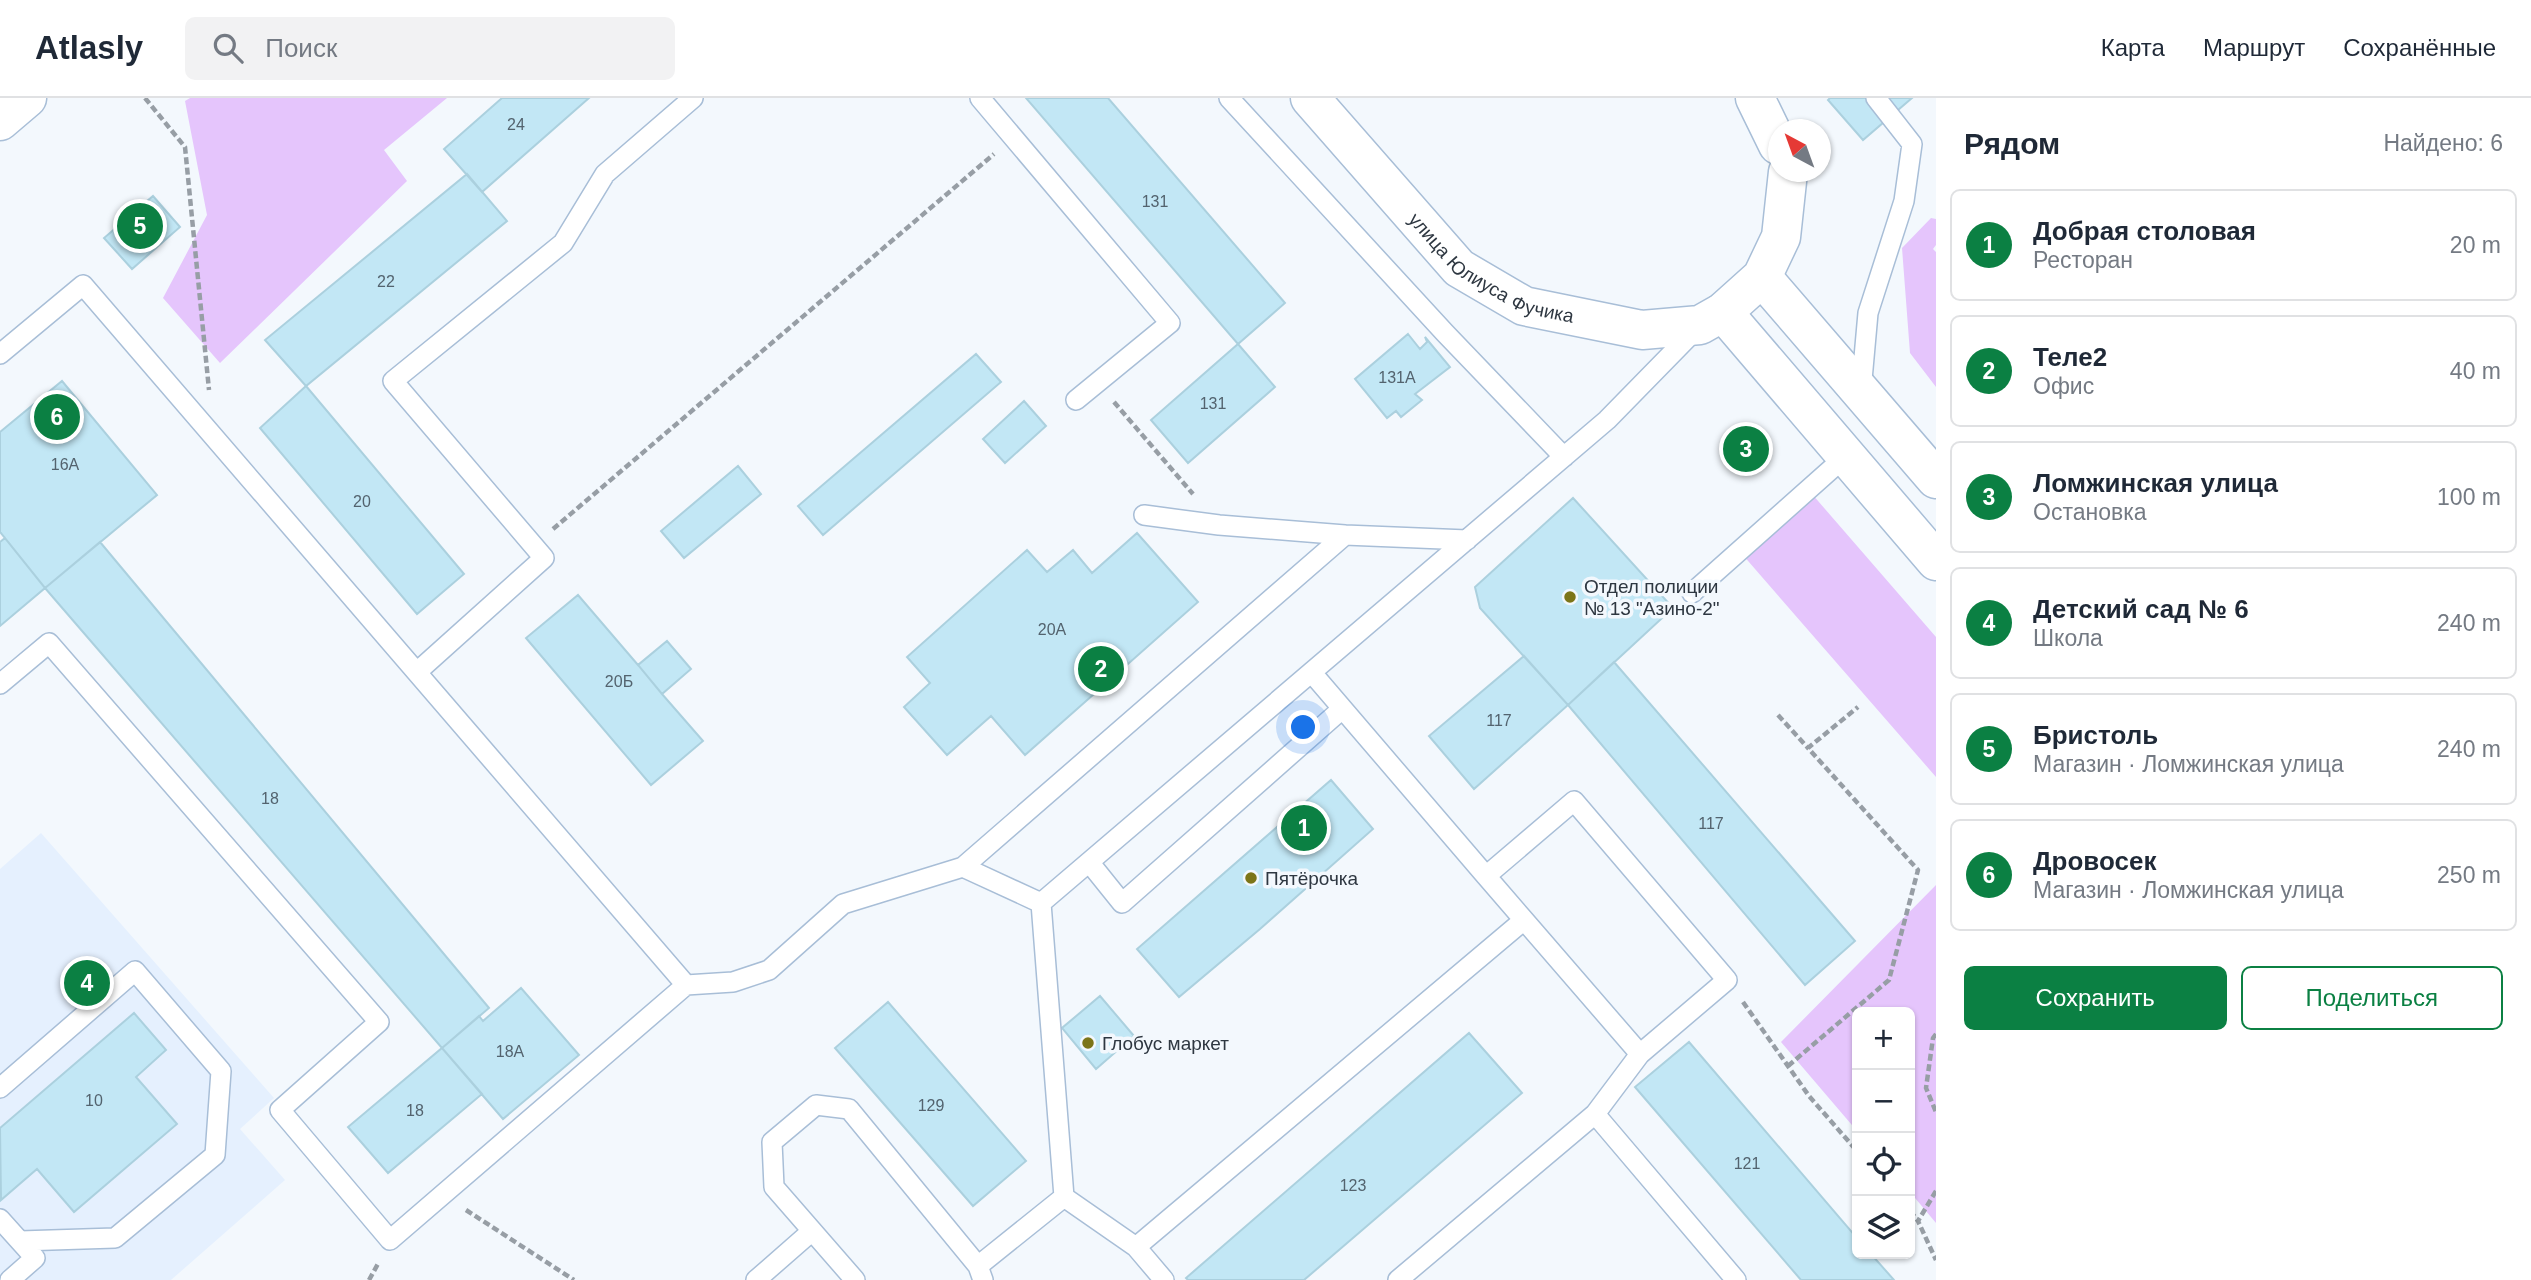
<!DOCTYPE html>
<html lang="ru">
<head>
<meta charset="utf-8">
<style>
	body { margin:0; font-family:Helvetica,sans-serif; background:#f2f2f3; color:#1f2937 }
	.controls { position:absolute; right:21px; bottom:21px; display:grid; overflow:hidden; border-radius:10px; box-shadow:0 2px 5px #0004 }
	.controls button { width:63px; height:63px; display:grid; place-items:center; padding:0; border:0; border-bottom:2px solid #e0e1e3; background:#fff; color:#1f2937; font:35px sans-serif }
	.compass { position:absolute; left:1768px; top:21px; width:63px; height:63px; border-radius:50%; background:#fff; box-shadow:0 2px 5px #0004; rotate:319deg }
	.you { position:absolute; left:1304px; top:630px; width:24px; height:24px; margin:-18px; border:5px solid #fff; border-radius:50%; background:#1a73e8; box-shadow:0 0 0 10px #1a73e833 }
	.badge { display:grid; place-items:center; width:46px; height:46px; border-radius:50%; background:#0b8043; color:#fff; font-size:23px; font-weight:700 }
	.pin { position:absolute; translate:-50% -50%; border:4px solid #fff; box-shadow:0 2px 7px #0006 }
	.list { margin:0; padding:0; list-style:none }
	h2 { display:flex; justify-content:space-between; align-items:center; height:91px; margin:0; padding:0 28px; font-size:30px }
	h2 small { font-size:23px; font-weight:400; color:#747a83 }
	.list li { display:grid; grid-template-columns:46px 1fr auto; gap:21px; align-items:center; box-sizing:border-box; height:112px; margin:0 14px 14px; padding:0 14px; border:2px solid #e0e1e3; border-radius:10px }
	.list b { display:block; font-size:26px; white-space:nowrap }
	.list p { margin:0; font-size:23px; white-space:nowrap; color:#747a83 }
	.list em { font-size:23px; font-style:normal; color:#747a83 }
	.actions { display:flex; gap:14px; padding:21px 28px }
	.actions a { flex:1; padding:16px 0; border:2px solid #0b8043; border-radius:10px; text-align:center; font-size:24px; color:#0b8043 }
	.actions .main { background:#0b8043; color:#fff }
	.icon { flex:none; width:38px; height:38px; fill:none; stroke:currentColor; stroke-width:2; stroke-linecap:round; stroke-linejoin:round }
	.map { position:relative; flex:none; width:1936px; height:1182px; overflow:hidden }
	header { display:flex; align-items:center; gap:42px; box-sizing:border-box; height:98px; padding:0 35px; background:#fff; border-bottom:2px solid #e0e1e3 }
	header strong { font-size:33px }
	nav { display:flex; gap:38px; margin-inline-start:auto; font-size:24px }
	.search { width:490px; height:63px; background:#f2f2f3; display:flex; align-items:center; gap:18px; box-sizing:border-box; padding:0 24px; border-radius:10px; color:#747a83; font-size:26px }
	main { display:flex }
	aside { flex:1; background:#fff }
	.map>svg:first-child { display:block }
	.built { fill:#e5f0fe }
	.green { fill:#e5c5fc }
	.building { fill:#c2e7f5; stroke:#abd0de; stroke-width:2 }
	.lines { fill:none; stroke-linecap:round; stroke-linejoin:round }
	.lane-casing { stroke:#a8bed7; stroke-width:22 }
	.secondary-casing { stroke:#a8bed7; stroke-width:41 }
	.path { stroke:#979ea5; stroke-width:4.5; stroke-dasharray:7 3.5; stroke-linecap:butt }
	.lane { stroke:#fff; stroke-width:19 }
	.secondary { stroke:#fff; stroke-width:38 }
	.poi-dot { fill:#7c7518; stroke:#f3f8fd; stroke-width:2.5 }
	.labels { text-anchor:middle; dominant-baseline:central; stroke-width:7; stroke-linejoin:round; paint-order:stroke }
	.number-label { font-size:16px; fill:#53636e }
	.street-label { font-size:19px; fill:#2e3741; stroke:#f3f8fd }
	.poi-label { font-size:19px; fill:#2e3741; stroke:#f3f8fd; text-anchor:start }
</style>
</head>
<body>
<header>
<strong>Atlasly</strong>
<div class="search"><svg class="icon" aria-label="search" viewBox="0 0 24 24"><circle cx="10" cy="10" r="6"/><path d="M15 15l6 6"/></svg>Поиск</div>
<nav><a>Карта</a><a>Маршрут</a><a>Сохранённые</a></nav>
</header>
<main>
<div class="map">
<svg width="1936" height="1182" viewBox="0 0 1936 1182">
	<rect width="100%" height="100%" fill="#f3f8fd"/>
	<!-- built -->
	<path class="built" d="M 41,735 L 274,1000 L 240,1031 L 285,1082 L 171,1182 L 0,1182 L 0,771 Z"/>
	<!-- green -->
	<path class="green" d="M 190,0 L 447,0 L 384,52 L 407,83 L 220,265 L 163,200 L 207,117 L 185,3 Z
		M 1931,120 L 1936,121 L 1936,147 L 1933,151 L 1936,154 L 1936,289 L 1910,255 L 1902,150 Z
		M 1812,396 L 1936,539 L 1936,679 L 1742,456 Z
		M 1936,787 L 1936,1125 L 1910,1094 L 1910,914 L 1857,914 L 1857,1033 L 1781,944 Z"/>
	<!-- building -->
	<path class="building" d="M 502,0 L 589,0 L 482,94 L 444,51 Z
		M 1026,0 L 1108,0 L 1285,205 L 1238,246 Z
		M 1830,0 L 1912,0 L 1863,42 L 1828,2 Z
		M 467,76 L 507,123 L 306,288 L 265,242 Z
		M 153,98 L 180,129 L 132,171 L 104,140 Z
		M 1408,236 L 1420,251 L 1427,244 L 1425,239 L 1450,269 L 1415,296 L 1422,302 L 1401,319 L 1396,313 L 1387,320 L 1355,281 Z
		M 1238,246 L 1275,289 L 1188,365 L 1151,322 Z
		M 976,256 L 1001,284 L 823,437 L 798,408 Z
		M 62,283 L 157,397 L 45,490 L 0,434 L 0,334 Z
		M 306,288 L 464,476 L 417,516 L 260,330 Z
		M 1024,303 L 1046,328 L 1005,365 L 983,341 Z
		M 738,368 L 761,396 L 684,460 L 661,433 Z
		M 1573,400 L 1673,510 L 1568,607 L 1480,510 L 1475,489 Z
		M 1137,435 L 1198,504 L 1025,657 L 991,618 L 947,657 L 904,609 L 930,585 L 907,559 L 1027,452 L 1047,474 L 1073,452 L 1092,475 Z
		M 5,440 L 45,490 L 0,528 L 0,444 Z
		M 100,444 L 489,910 L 442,950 L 45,490 Z
		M 578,497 L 638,567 L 667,543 L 691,571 L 662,596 L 703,643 L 651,687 L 526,540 Z
		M 667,543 L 691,571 L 662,596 L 638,567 Z
		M 1524,558 L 1568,607 L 1474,691 L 1429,638 Z
		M 1614,564 L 1855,843 L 1805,887 L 1568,607 Z
		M 1331,682 L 1373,731 L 1260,831 L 1179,899 L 1137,851 Z
		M 521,890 L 579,957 L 503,1021 L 442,950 L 479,918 L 483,923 Z
		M 1100,898 L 1134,938 L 1096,971 L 1062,930 Z
		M 888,904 L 1026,1063 L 973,1108 L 835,950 Z
		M 134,915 L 166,952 L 136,979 L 177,1026 L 74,1114 L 37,1071 L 1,1102 L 0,1030 Z
		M 1469,935 L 1522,995 L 1304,1182 L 1188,1182 L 1186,1180 Z
		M 1689,944 L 1857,1140 L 1857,1156 L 1871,1156 L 1894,1182 L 1801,1182 L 1635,989 Z
		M 442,950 L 482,996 L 388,1075 L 348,1029 Z"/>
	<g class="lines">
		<defs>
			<path id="lane" d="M 980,0 L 1170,225 L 1076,302
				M 1229,0 L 1445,235 L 1564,359
				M 0,256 L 83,187 L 686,887 L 390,1142 L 280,1012 L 379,924 L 49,545 L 0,586
				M 1861,293 L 1868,215 L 1904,103 L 1912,46 L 1876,0
				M 1144,417 L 1219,427 L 1345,437
				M 1692,495 L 1846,358
				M 417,574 L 544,460 L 393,283 L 563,145 L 605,76 L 693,0
				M 1312,575 L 1486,778
				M 1089,764 L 1122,805 L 1342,611
				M 963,769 L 1345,437 L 1467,442
				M 1524,822 L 1486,778 L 1574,703 L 1727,882 L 1640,956
				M 686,887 L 733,884 L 769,872 L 843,806 L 963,769 L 1041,805
				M 0,990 L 135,873 L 221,973 L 215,1057 L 115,1140 L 20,1143
				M 1595,1016 L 1736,1182
				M 1064,1099 L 1136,1149
				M 0,1121 L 35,1160 L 10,1182
				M 978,1168 L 1064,1099 L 1041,805 L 1607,322 L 1699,228
				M 756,1182 L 812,1133
				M 855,1182 L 774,1089 L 772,1044 L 816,1007 L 849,1011 L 978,1168 L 983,1182
				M 1164,1182 L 1136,1149 L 1524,822 L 1640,956 L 1595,1016 L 1398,1182"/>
			<g id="secondary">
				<path id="s1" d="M 1310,0 L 1459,170 L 1524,208 L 1642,232 L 1700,227 L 1723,214 L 1762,179 L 1781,139 L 1788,74"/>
				<path d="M 1755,0 L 1778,47"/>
				<path d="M 0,23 L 27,0"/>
				<path d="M 1762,179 L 1936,381"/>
				<path d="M 1723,214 L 1936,463"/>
			</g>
		</defs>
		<!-- lane casing -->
		<use href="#lane" class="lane-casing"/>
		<!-- secondary casing -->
		<use href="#secondary" class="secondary-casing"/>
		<!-- path -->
		<path class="path" d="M 145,0 L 185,49 L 209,292
			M 1114,304 L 1193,396
			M 553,431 L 994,56
			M 1778,617 L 1808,650
			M 1743,904 L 1809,998 L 1857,1053
			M 1936,936 L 1933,940 L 1926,990 L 1936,1014
			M 1788,968 L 1889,882 L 1918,772 L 1808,650 L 1858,609
			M 1936,1093 L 1918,1123 L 1936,1162
			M 466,1112 L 574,1182
			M 1910,1113 L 1918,1123
			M 369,1182 L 379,1164"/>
		<!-- lane -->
		<use href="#lane" class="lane"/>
		<!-- secondary -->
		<use href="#secondary" class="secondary"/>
	</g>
	<!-- markers -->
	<g class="poi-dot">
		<circle cx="1570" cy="499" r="7"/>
		<circle cx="1251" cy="780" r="7"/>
		<circle cx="1088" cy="945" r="7"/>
	</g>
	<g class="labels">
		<!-- number labels -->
		<g class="number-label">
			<text x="516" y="26">24</text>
			<text x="1155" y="103">131</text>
			<text x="386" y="183">22</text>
			<text x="1397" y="279">131А</text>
			<text x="1213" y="305">131</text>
			<text x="65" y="366">16А</text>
			<text x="362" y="403">20</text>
			<text x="1052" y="531">20А</text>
			<text x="619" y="583">20Б</text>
			<text x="1499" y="622">117</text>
			<text x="270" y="700">18</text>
			<text x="1711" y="725">117</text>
			<text x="510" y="953">18А</text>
			<text x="94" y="1002">10</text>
			<text x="931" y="1007">129</text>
			<text x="415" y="1012">18</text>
			<text x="1747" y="1065">121</text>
			<text x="1353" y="1087">123</text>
		</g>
		<!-- street labels -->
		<g class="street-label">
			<text stroke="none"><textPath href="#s1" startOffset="254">улица Юлиуса Фучика</textPath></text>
		</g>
		<!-- poi labels -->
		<g class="poi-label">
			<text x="1584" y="488">Отдел полиции<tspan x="1584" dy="22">№ 13 "Азино-2"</tspan></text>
			<text x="1265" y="780">Пятёрочка</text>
			<text x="1102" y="945">Глобус маркет</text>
		</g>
	</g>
</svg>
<div class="controls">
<button>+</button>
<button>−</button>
<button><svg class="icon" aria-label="locate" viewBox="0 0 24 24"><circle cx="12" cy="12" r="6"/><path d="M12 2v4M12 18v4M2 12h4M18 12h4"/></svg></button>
<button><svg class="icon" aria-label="layers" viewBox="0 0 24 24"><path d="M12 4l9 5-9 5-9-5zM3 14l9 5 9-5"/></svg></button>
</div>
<svg class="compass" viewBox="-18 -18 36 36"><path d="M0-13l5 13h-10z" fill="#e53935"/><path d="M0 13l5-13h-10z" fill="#747a83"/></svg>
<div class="you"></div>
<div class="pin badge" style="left:1304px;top:730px">1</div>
<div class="pin badge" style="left:1101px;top:571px">2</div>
<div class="pin badge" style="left:1746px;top:351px">3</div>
<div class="pin badge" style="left:87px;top:885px">4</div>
<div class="pin badge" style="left:140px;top:128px">5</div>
<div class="pin badge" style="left:57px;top:319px">6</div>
</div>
<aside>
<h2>Рядом<small>Найдено: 6</small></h2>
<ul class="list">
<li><span class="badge">1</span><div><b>Добрая столовая</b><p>Ресторан</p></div><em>20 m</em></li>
<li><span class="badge">2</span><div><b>Теле2</b><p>Офис</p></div><em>40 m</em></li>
<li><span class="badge">3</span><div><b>Ломжинская улица</b><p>Остановка</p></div><em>100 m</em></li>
<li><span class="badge">4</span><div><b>Детский сад № 6</b><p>Школа</p></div><em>240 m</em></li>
<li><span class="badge">5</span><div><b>Бристоль</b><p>Магазин · Ломжинская улица</p></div><em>240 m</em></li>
<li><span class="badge">6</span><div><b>Дровосек</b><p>Магазин · Ломжинская улица</p></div><em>250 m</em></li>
</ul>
<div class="actions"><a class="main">Сохранить</a><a>Поделиться</a></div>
</aside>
</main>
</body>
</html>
